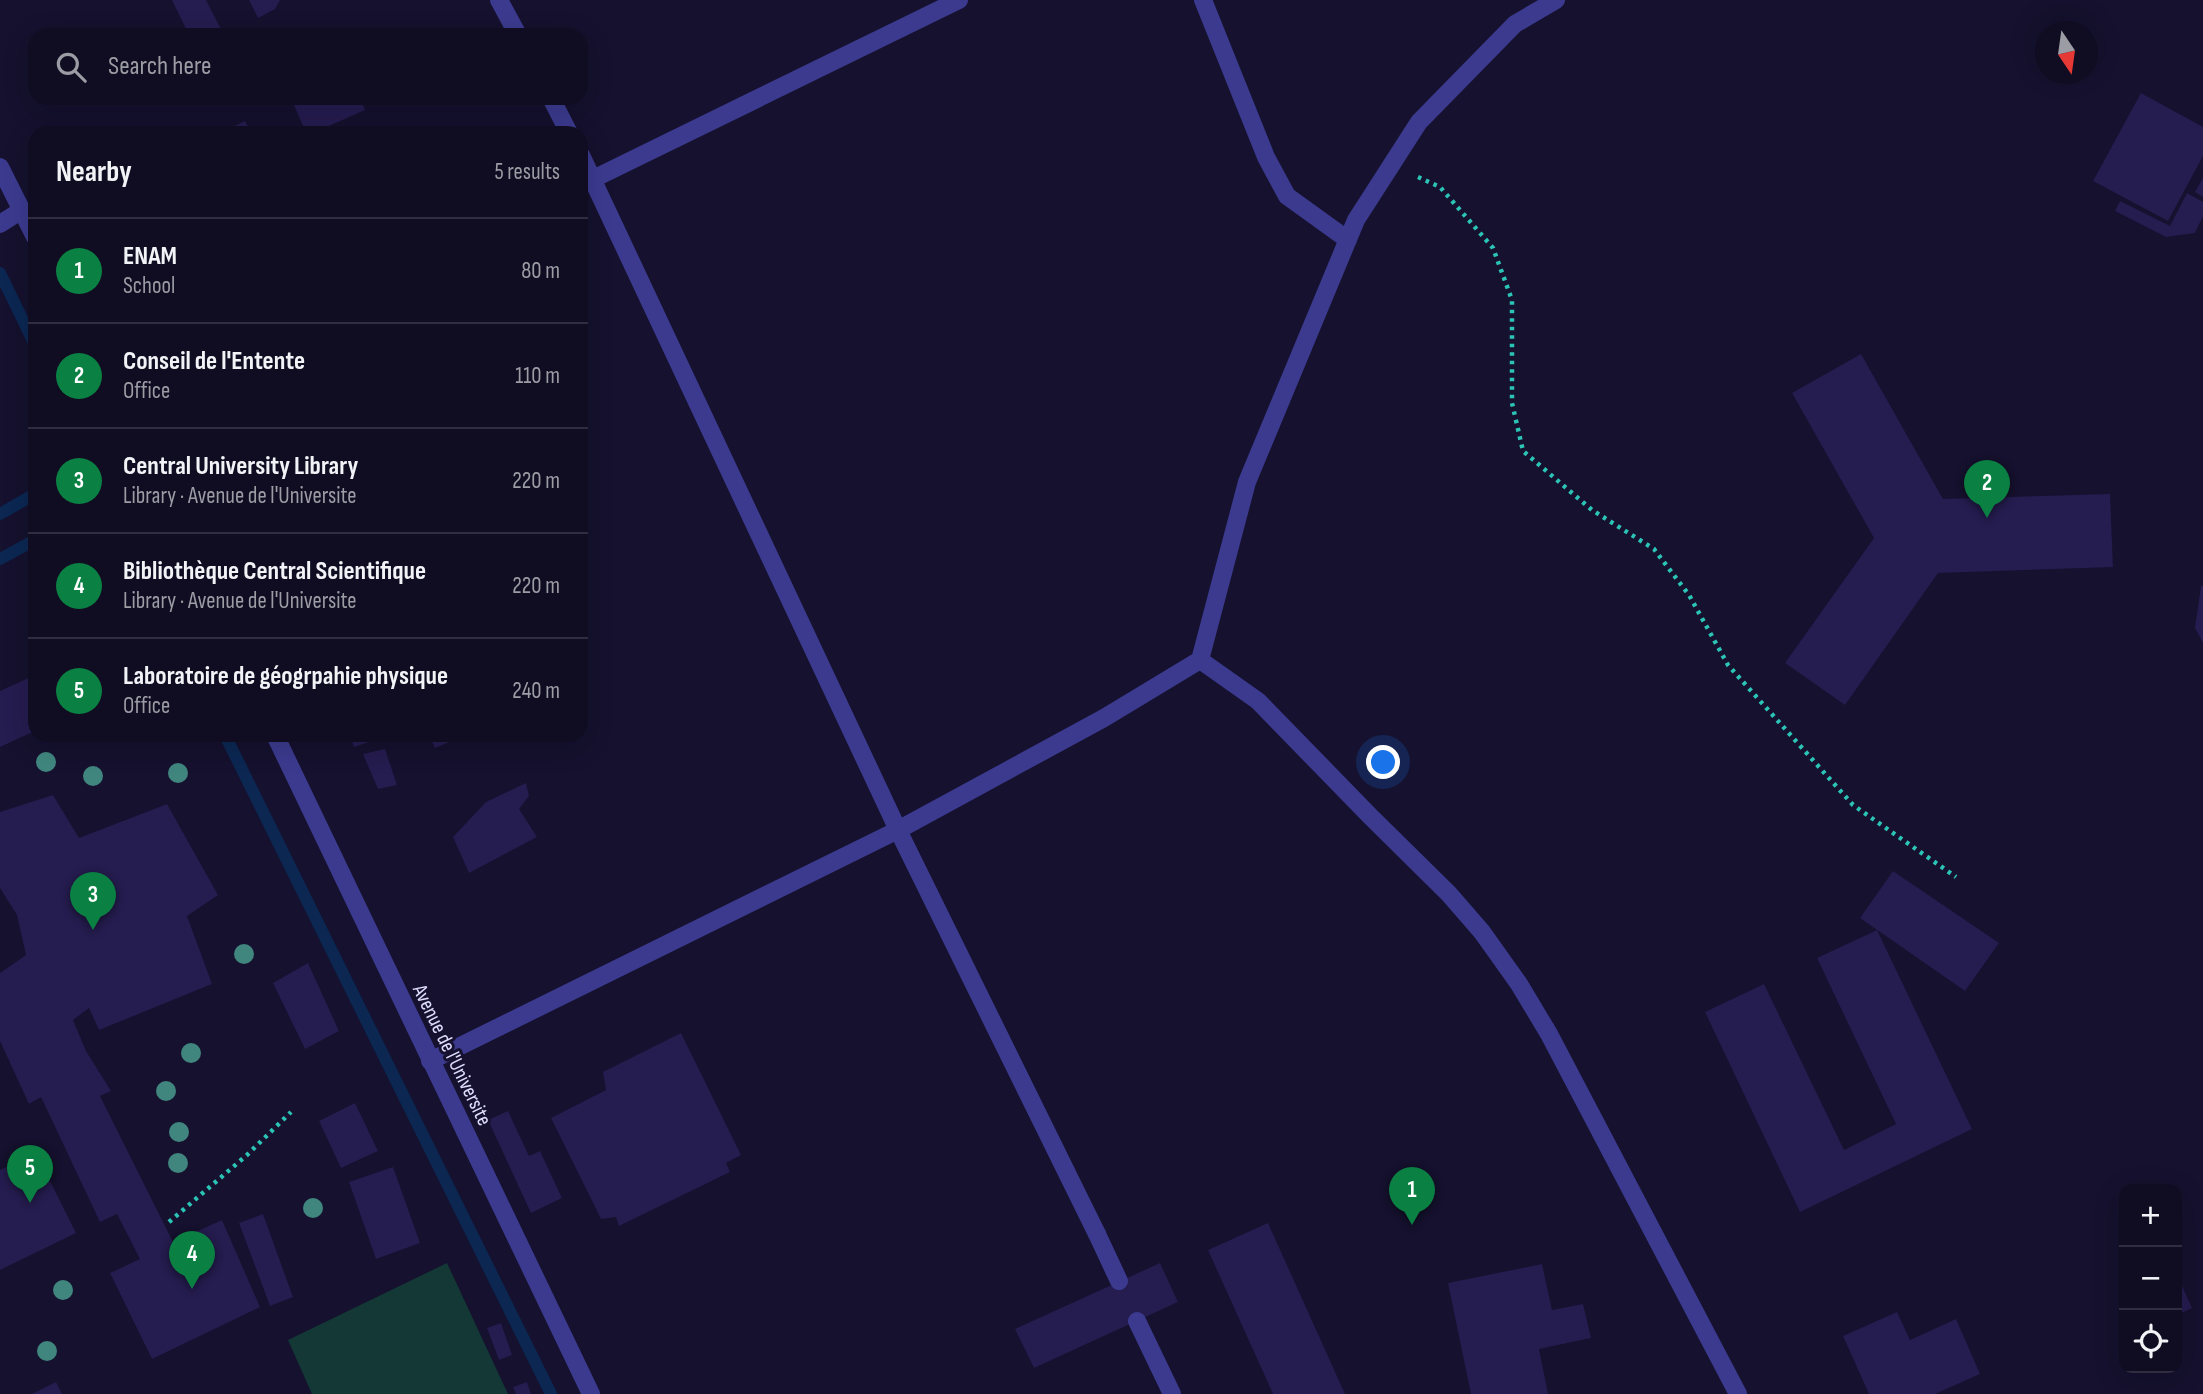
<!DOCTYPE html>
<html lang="en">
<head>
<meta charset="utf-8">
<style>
	body { margin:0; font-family:"Sofia Sans Condensed",sans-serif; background:#19162a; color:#f1f3f6 }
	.controls { position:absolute; right:21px; bottom:21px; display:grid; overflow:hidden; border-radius:14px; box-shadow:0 7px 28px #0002 }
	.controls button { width:63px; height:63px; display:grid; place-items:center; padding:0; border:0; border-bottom:2px solid #302d40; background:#100d22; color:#f1f3f6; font:35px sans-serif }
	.compass { position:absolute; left:2035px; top:21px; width:63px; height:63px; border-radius:50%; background:#100d22; box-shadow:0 7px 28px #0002; rotate:167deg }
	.you { position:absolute; left:1384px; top:763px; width:24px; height:24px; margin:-18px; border:5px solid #fff; border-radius:50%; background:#1a73e8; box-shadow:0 0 0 10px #1a73e833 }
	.badge { display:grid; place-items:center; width:46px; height:46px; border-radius:50%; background:#0b8043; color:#fff; font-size:23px; font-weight:700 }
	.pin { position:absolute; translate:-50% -58px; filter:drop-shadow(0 2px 4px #0008) }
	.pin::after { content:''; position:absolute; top:37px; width:24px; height:21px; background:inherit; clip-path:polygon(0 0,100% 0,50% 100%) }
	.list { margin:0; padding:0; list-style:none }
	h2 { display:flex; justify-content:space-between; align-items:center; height:91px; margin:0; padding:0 28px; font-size:30px }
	h2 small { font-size:23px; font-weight:400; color:#9c9ca5 }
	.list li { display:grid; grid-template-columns:46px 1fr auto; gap:21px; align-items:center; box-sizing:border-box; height:105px; padding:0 28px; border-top:2px solid #302d40 }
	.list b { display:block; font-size:26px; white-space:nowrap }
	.list p { margin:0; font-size:23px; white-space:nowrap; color:#9c9ca5 }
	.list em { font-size:23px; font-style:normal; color:#9c9ca5 }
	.icon { flex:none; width:38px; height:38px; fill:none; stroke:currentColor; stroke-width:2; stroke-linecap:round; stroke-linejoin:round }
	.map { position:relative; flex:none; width:2203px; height:1394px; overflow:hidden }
	.search { position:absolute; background:#100d22; box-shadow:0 7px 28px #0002; left:28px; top:28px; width:560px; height:77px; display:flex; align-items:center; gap:18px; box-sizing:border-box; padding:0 24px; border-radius:21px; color:#9c9ca5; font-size:26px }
	.panel { position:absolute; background:#100d22; box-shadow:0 7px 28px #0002; left:28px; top:126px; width:560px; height:616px; border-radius:21px }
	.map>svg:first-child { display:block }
	.green { fill:#133835 }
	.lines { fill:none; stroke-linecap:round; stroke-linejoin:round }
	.stream { stroke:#0b2752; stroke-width:12 }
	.building { fill:#251c4f }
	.path { stroke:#2cc4b6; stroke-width:4.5; stroke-dasharray:3.5 5; stroke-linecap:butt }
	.lane { stroke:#3b3a8e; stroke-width:18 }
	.street { stroke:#3b3a8e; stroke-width:18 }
	.tree { fill:#40867f }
	.labels { text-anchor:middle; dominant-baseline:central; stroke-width:6; stroke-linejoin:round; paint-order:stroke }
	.street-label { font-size:21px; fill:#e0ddff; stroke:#15112e }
</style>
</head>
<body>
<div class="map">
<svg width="2203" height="1394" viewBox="0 0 2203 1394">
	<rect width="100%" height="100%" fill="#15112e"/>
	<!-- green -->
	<path class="green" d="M 447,1263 L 508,1394 L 312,1394 L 288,1340 Z"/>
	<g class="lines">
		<!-- stream -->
		<path class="stream" d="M 0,273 L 35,345
			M 0,514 L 35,494
			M 0,559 L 35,540
			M 225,735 L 551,1394"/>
	</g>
	<!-- building -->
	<path class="building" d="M 172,0 L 206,0 L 224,35 L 189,35 Z
		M 249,0 L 280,0 L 275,9 L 258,18 Z
		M 2141,93 L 2203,127 L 2203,156 L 2168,221 L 2093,181 Z
		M 291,98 L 360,98 L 365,110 L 313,133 L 306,133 Z
		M 245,121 L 251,133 L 221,133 Z
		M 2203,178 L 2203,197 L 2195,192 Z
		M 2187,193 L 2203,202 L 2203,216 L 2195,233 L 2166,237 L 2115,211 L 2120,201 L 2170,226 Z
		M 1861,354 L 1943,499 L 2110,494 L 2113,567 L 1938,573 L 1845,705 L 1785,663 L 1874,538 L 1792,393 Z
		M 2201,586 L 2203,586 L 2203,643 L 2195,628 Z
		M 35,675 L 35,731 L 0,747 L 0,691 Z
		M 350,735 L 373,735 L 375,740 L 354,747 Z
		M 429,735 L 466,735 L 435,748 Z
		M 385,749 L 397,785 L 378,789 L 363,754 Z
		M 526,783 L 529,796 L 519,809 L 537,837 L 469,873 L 453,837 L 486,802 Z
		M 53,795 L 79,838 L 167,804 L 218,895 L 187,916 L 212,984 L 99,1030 L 89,1008 L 73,1020 L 86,1051 L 111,1091 L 100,1096 L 173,1242 L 222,1220 L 260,1307 L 152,1359 L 110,1273 L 140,1259 L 117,1214 L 100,1222 L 41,1097 L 29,1104 L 0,1041 L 0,973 L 26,955 L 17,915 L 0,888 L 0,812 Z
		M 1893,871 L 1999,943 L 1965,991 L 1860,918 Z
		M 1877,930 L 1972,1129 L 1800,1212 L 1705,1012 L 1764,984 L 1844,1150 L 1896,1124 L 1817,958 Z
		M 308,963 L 339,1031 L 305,1049 L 273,983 Z
		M 681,1033 L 741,1155 L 726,1163 L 730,1172 L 619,1226 L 616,1217 L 601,1219 L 551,1118 L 606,1090 L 603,1072 Z
		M 355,1103 L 378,1151 L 341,1168 L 319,1121 Z
		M 508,1111 L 529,1156 L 540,1151 L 562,1198 L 531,1213 L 488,1120 Z
		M 36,1153 L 76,1233 L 0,1270 L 0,1170 Z
		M 393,1167 L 420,1243 L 376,1259 L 349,1182 Z
		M 263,1214 L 293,1297 L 270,1306 L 239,1223 Z
		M 1268,1223 L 1345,1394 L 1273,1394 L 1208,1250 Z
		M 1160,1263 L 1178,1302 L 1034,1368 L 1015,1329 Z
		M 1542,1264 L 1552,1310 L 1583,1304 L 1591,1338 L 1539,1349 L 1548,1394 L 1471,1394 L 1448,1283 Z
		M 2177,1275 L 2192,1308 L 2177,1315 Z
		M 1897,1312 L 1910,1340 L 1956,1319 L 1980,1374 L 1935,1394 L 1869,1394 L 1843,1336 Z
		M 501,1323 L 512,1355 L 499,1360 L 487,1328 Z
		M 56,1382 L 62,1394 L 32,1394 Z
		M 527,1382 L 531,1394 L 516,1394 L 513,1387 Z"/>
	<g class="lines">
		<!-- path -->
		<path class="path" d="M 1418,177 L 1440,187 L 1493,248 L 1512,300 L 1512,403 L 1523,451 L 1592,510 L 1654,549 L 1689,595 L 1728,665 L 1853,805 L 1956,877
			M 169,1222 L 247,1155 L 291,1112"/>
		<!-- lane -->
		<path class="lane" d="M 0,224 L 22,210
			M 1097,1234 L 1119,1281
			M 1137,1321 L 1172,1394"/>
		<!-- street -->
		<path class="street" d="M 499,0 L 518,35
			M 1203,0 L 1266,157 L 1287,196 L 1348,240
			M 551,98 L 569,133
			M 581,155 L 898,830 L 1097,1234
			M 0,167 L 35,237
			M 593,179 L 959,0
			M 1200,660 L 1247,482 L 1356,220 L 1419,122 L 1515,24 L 1556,0
			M 275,735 L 591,1394
			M 430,1061 L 898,830 L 1104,718 L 1200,660 L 1258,701 L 1370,816 L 1449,894 L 1482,932 L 1519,984 L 1549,1034 L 1738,1394"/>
	</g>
	<!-- trees -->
	<g class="tree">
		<circle cx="46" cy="762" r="10"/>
		<circle cx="178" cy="773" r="10"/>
		<circle cx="93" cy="776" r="10"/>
		<circle cx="244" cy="954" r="10"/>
		<circle cx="191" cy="1053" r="10"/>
		<circle cx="166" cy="1091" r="10"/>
		<circle cx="179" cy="1132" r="10"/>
		<circle cx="178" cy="1163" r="10"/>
		<circle cx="313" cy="1208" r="10"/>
		<circle cx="63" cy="1290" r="10"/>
		<circle cx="47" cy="1351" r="10"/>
	</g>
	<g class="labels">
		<!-- street labels -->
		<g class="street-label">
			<text transform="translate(452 1055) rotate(64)">Avenue de l'Universite</text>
		</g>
	</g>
</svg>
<div class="controls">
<button>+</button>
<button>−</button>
<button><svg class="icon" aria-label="locate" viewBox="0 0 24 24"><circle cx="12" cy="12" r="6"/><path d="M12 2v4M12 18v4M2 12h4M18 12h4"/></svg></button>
</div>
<svg class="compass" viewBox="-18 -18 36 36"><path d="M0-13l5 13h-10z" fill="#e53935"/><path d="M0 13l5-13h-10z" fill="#9c9ca5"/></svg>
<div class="you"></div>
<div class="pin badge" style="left:1412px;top:1225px">1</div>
<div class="pin badge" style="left:1987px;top:518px">2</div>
<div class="pin badge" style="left:93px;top:930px">3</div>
<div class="pin badge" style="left:192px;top:1289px">4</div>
<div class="pin badge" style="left:30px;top:1203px">5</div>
<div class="search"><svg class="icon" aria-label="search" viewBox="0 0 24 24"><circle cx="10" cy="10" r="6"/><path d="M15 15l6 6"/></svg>Search here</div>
<section class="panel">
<h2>Nearby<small>5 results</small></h2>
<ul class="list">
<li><span class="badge">1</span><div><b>ENAM</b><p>School</p></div><em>80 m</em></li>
<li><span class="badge">2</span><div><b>Conseil de l'Entente</b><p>Office</p></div><em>110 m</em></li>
<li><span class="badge">3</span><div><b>Central University Library</b><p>Library · Avenue de l'Universite</p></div><em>220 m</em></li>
<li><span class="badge">4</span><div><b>Bibliothèque Central Scientifique</b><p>Library · Avenue de l'Universite</p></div><em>220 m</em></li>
<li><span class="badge">5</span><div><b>Laboratoire de géogrpahie physique</b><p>Office</p></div><em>240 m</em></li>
</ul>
</section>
</div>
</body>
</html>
